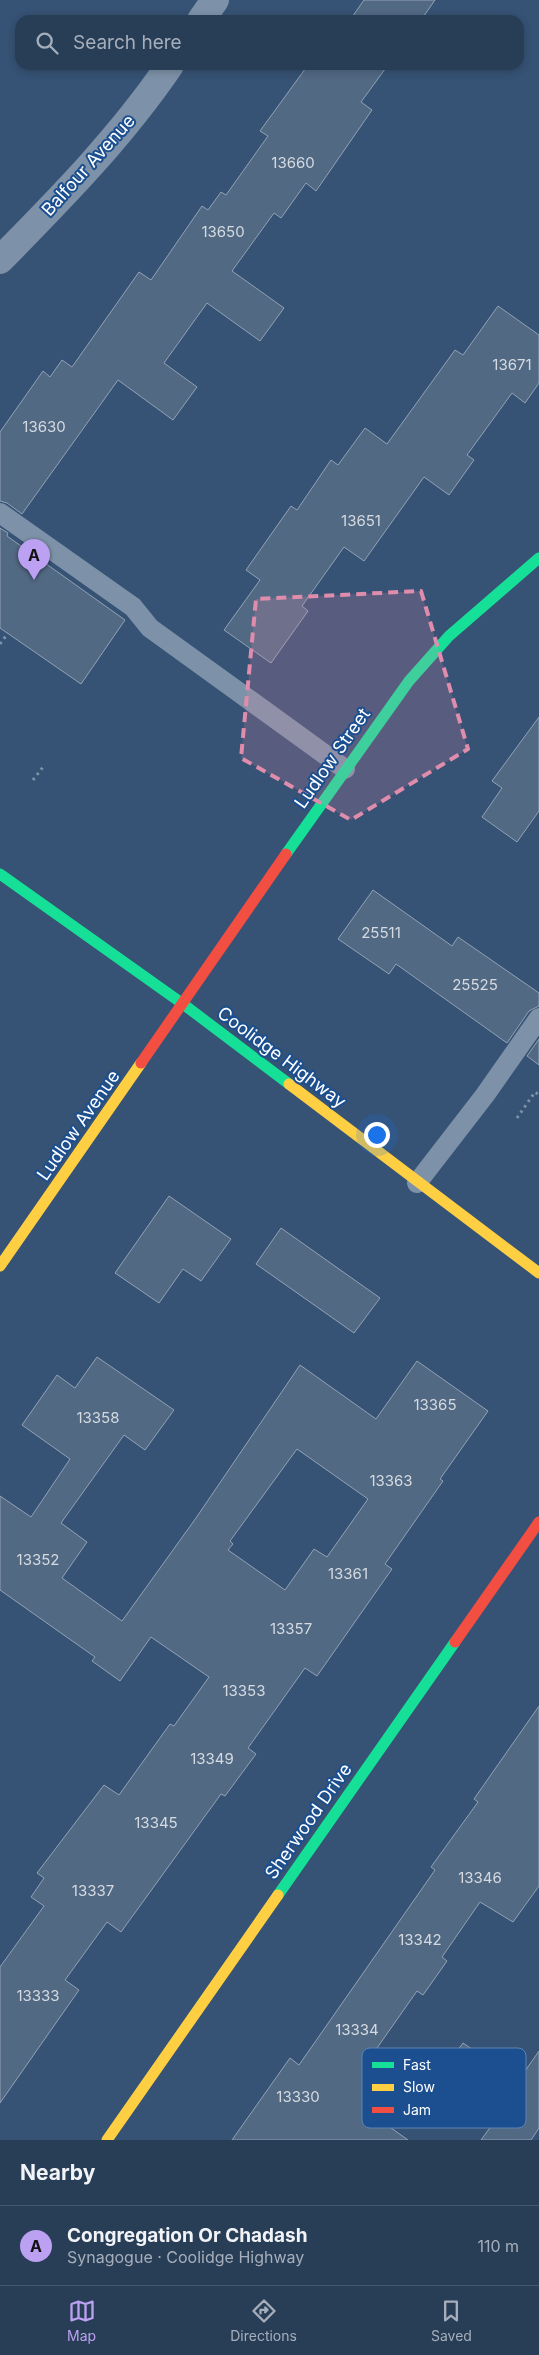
<!DOCTYPE html>
<html lang="en">
<head>
<meta charset="utf-8">
<style>
	body { margin:0; font-family:Inter,sans-serif; background:#30455d; color:#f1f3f6 }
	.you { position:absolute; left:376px; top:1134px; width:18px; height:18px; margin:-12px; border:4px solid #fff; border-radius:50%; background:#1a73e8; box-shadow:0 0 0 8px #1a73e833 }
	.badge { display:grid; place-items:center; width:32px; height:32px; border-radius:50%; background:#bca0f2; color:#111; font-size:16px; font-weight:700 }
	.pin { position:absolute; translate:-50% -41px; filter:drop-shadow(0 1px 2px #0008) }
	.pin::after { content:''; position:absolute; top:26px; width:18px; height:15px; background:inherit; clip-path:polygon(0 0,100% 0,50% 100%) }
	.list { margin:0; padding:0; list-style:none }
	h2 { display:flex; justify-content:space-between; align-items:center; height:65px; margin:0; padding:0 20px; font-size:21px }
	h2 small { font-size:16px; font-weight:400; color:#a5aeba }
	.list li { display:grid; grid-template-columns:32px 1fr auto; gap:15px; align-items:center; box-sizing:border-box; height:80px; padding:0 20px; border-top:1px solid #44576d }
	.list b { display:block; font-size:19px; white-space:nowrap }
	.list p { margin:0; font-size:16px; white-space:nowrap; color:#a5aeba }
	.list em { font-size:16px; font-style:normal; color:#a5aeba }
	.icon { flex:none; width:28px; height:28px; fill:none; stroke:currentColor; stroke-width:2; stroke-linecap:round; stroke-linejoin:round }
	.map { position:relative; flex:none; width:539px; height:2140px; overflow:hidden }
	.search { position:absolute; background:#283e57; box-shadow:0 2px 8px #0003; left:15px; right:15px; top:15px; height:55px; display:flex; align-items:center; gap:12px; box-sizing:border-box; padding:0 18px; border-radius:15px; color:#a5aeba; font-size:19px }
	.sheet { height:145px; background:#283e57 }
	nav { display:flex; justify-content:space-around; align-items:center; box-sizing:border-box; height:70px; border-top:1px solid #44576d; background:#283e57; font-size:14px; color:#a5aeba }
	nav a { display:grid; justify-items:center; gap:2px }
	nav .on { color:#bca0f2 }
	.map>svg:first-child { display:block }
	.building { fill:#526984; stroke:#92a2b6; fill-rule:evenodd }
	.lines { fill:none; stroke-linecap:round; stroke-linejoin:round }
	.path { stroke:#7d92a8; stroke-width:3; stroke-dasharray:2.5 4; stroke-linecap:butt }
	.lane { stroke:#7d92a8; stroke-width:20 }
	.street { stroke:#7d92a8; stroke-width:28 }
	.fast { stroke:#16e098; stroke-width:11 }
	.slow { stroke:#ffcf43; stroke-width:11 }
	.jam { stroke:#f24e42; stroke-width:11 }
	.marked { fill:#e08cad; fill-opacity:0.2; stroke:#e08cad; stroke-width:4; stroke-dasharray:10 6; stroke-linejoin:round }
	.labels { text-anchor:middle; dominant-baseline:central; stroke-width:4; stroke-linejoin:round; paint-order:stroke }
	.number-label { font-size:15px; fill:#d4dae0 }
	.street-label { font-size:18px; fill:#fff; stroke:#1b4f8f }
	.key { fill:#1b4f8f; stroke:#5f84b1; stroke-width:1 }
	.key-label { font-size:14px; fill:#fff }
</style>
</head>
<body>
<div class="map">
<svg width="539" height="2140" viewBox="0 0 539 2140">
	<rect width="100%" height="100%" fill="#365274"/>
	<!-- building -->
	<path class="building" d="M 364,0 L 435,0 L 421,20 L 350,20 Z
		M 308,65 L 388,65 L 361,102 L 372,110 L 316,191 L 306,183 L 281,218 L 274,213 L 232,271 L 284,308 L 260,341 L 207,303 L 164,363 L 197,387 L 173,420 L 118,380 L 22,514 L 7,503 L 0,501 L 0,432 L 43,371 L 50,377 L 62,360 L 72,367 L 139,272 L 151,280 L 202,206 L 208,210 L 221,192 L 226,195 L 268,136 L 260,131 Z
		M 498,306 L 539,335 L 539,383 L 525,403 L 512,393 L 467,455 L 474,460 L 449,495 L 424,477 L 364,561 L 344,547 L 302,606 L 308,611 L 271,663 L 224,630 L 260,580 L 246,570 L 291,506 L 297,510 L 331,460 L 338,465 L 365,428 L 387,444 L 455,350 L 463,355 Z
		M 0,528 L 8,533 L 7,536 L 125,620 L 81,684 L 0,628 Z
		M 539,717 L 539,811 L 517,842 L 482,817 L 502,788 L 492,781 Z
		M 373,890 L 452,946 L 458,937 L 539,993 L 539,1006 L 529,1011 L 507,1043 L 396,964 L 389,974 L 338,939 Z
		M 539,1039 L 539,1065 L 527,1056 Z
		M 169,1196 L 231,1239 L 201,1281 L 183,1269 L 159,1303 L 115,1273 Z
		M 281,1228 L 380,1298 L 354,1333 L 256,1264 Z
		M 97,1357 L 174,1410 L 145,1450 L 124,1435 L 61,1523 L 87,1542 L 62,1578 L 122,1621 L 196,1518 L 300,1365 L 376,1419 L 417,1361 L 488,1411 L 440,1479 L 443,1481 L 385,1564 L 392,1569 L 317,1676 L 305,1668 L 248,1748 L 256,1754 L 225,1796 L 221,1794 L 121,1932 L 107,1922 L 65,1980 L 79,1990 L 0,2103 L 0,1967 L 44,1906 L 31,1897 L 44,1878 L 37,1873 L 104,1785 L 119,1795 L 170,1724 L 174,1726 L 209,1677 L 151,1637 L 120,1681 L 92,1661 L 95,1657 L 0,1590 L 0,1496 L 31,1517 L 70,1459 L 22,1425 L 57,1375 L 75,1388 ZM 297,1449 L 368,1499 L 327,1557 L 314,1549 L 285,1590 L 228,1550 L 233,1544 L 230,1541 Z
		M 539,1706 L 539,1886 L 513,1922 L 480,1902 L 442,1957 L 447,1961 L 423,1995 L 417,1991 L 377,2048 L 383,2052 L 374,2065 L 390,2076 L 366,2110 L 408,2140 L 232,2140 L 290,2058 L 299,2065 L 435,1870 L 431,1867 L 478,1802 L 474,1799 Z
		M 463,2043 L 518,2081 L 539,2051 L 539,2128 L 531,2140 L 481,2140 L 500,2114 L 441,2073 Z"/>
	<g class="lines">
		<!-- path -->
		<path class="path" d="M 0,644 L 8,633
			M 33,780 L 43,767
			M 517,1118 L 535,1092 L 539,1095"/>
		<!-- lane -->
		<path class="lane" d="M 0,513 L 133,607 L 150,628 L 345,769
			M 417,1183 L 485,1095 L 539,1018"/>
		<!-- street -->
		<path class="street" d="M 201,20 L 215,0
			M 0,260 C 61,198 121,137 170,65"/>
		<!-- fast -->
		<path class="fast" d="M 286,854 L 409,681 L 449,636 L 539,558
			M 0,874 L 183,1004 L 289,1084
			M 278,1895 L 455,1642"/>
		<!-- slow -->
		<path class="slow" d="M 289,1084 L 539,1273
			M 0,1266 L 141,1063
			M 107,2140 L 278,1895"/>
		<!-- jam -->
		<path class="jam" d="M 141,1063 L 286,854
			M 455,1642 L 539,1522"/>
	</g>
	<!-- marked area -->
	<path class="marked" d="M 421,591 L 468,749 L 351,820 L 241,758 L 256,599 Z"/>
	<g class="labels">
		<!-- number labels -->
		<g class="number-label">
			<text x="293" y="162">13660</text>
			<text x="223" y="231">13650</text>
			<text x="512" y="364">13671</text>
			<text x="44" y="426">13630</text>
			<text x="361" y="520">13651</text>
			<text x="381" y="932">25511</text>
			<text x="475" y="984">25525</text>
			<text x="435" y="1404">13365</text>
			<text x="98" y="1417">13358</text>
			<text x="391" y="1480">13363</text>
			<text x="38" y="1559">13352</text>
			<text x="348" y="1573">13361</text>
			<text x="291" y="1628">13357</text>
			<text x="244" y="1690">13353</text>
			<text x="212" y="1758">13349</text>
			<text x="156" y="1822">13345</text>
			<text x="480" y="1877">13346</text>
			<text x="93" y="1890">13337</text>
			<text x="420" y="1939">13342</text>
			<text x="38" y="1995">13333</text>
			<text x="357" y="2029">13334</text>
			<text x="298" y="2096">13330</text>
		</g>
		<!-- street labels -->
		<g class="street-label">
			<text transform="translate(88 165) rotate(-48)">Balfour Avenue</text>
			<text transform="translate(332 758) rotate(-55)">Ludlow Street</text>
			<text transform="translate(282 1057) rotate(37)">Coolidge Highway</text>
			<text transform="translate(78 1125) rotate(-55)">Ludlow Avenue</text>
			<text transform="translate(308 1821) rotate(-55)">Sherwood Drive</text>
		</g>
	</g>
	<!-- legend -->
	<rect x="362" y="2048" width="164" height="80" rx="8" class="key"/>
	<rect x="372" y="2062" width="22" height="6" fill="#16e098"/>
	<rect x="372" y="2084" width="22" height="7" fill="#ffcf43"/>
	<rect x="372" y="2107" width="22" height="6" fill="#f24e42"/>
	<g class="key-label">
		<text x="403" y="2070">Fast</text>
		<text x="403" y="2092">Slow</text>
		<text x="403" y="2115">Jam</text>
	</g>
</svg>
<div class="you"></div>
<div class="pin badge" style="left:34px;top:580px">A</div>
<div class="search"><svg class="icon" aria-label="search" viewBox="0 0 24 24"><circle cx="10" cy="10" r="6"/><path d="M15 15l6 6"/></svg>Search here</div>
</div>
<section class="sheet">
<h2>Nearby<small></small></h2>
<ul class="list">
<li><span class="badge">A</span><div><b>Congregation Or Chadash</b><p>Synagogue · Coolidge Highway</p></div><em>110 m</em></li>
</ul>
</section>
<nav>
<a class="on"><svg class="icon" aria-label="map" viewBox="0 0 24 24"><path d="M3 6l6-2 6 2 6-2v14l-6 2-6-2-6 2zM9 4v14M15 6v14"/></svg>Map</a>
<a><svg class="icon" aria-label="directions" viewBox="0 0 24 24"><path d="M12 3l9 9-9 9-9-9zM9 14v-3h6M13 9l2 2-2 2"/></svg>Directions</a>
<a><svg class="icon" aria-label="saved" viewBox="0 0 24 24"><path d="M7 4h10v16l-5-4-5 4z"/></svg>Saved</a>
</nav>
</body>
</html>
